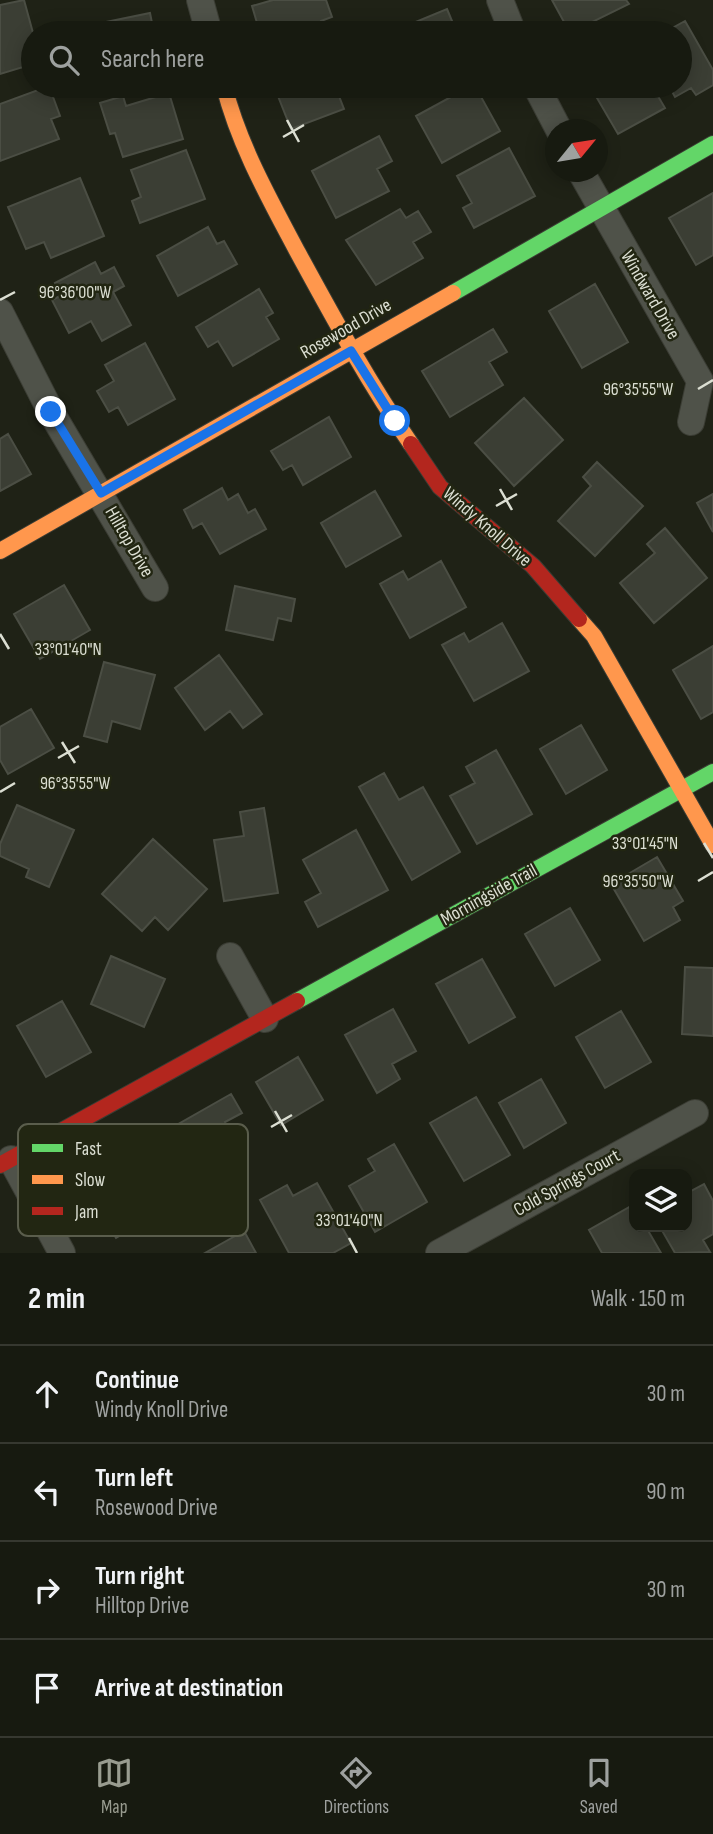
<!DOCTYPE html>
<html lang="en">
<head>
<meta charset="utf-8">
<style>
	body { margin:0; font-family:"Sofia Sans Condensed",sans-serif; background:#24271e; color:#f1f3f6 }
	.controls { position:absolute; right:21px; bottom:21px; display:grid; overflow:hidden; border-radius:14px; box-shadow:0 4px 18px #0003 }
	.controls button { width:63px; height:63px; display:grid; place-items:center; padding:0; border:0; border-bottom:2px solid #363830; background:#171a10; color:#f1f3f6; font:35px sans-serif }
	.compass { position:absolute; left:545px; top:119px; width:63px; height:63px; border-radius:50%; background:#171a10; box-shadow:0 4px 18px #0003; rotate:60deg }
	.stop { position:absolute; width:21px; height:21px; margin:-16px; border:5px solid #1a73e8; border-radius:50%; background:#fff }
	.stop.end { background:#1a73e8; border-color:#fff; box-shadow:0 2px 7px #0008 }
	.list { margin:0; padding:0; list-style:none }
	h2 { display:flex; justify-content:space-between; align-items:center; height:91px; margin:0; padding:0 28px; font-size:30px }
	h2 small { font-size:23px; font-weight:400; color:#9ea19f }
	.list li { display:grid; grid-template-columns:46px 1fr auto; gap:21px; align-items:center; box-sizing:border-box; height:98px; padding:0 28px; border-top:2px solid #363830 }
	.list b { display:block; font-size:26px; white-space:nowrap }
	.list p { margin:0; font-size:23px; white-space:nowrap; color:#9ea19f }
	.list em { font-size:23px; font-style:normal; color:#9ea19f }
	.icon { flex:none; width:38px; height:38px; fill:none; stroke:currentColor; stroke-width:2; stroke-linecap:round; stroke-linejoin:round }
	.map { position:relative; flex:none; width:713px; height:1253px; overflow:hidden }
	.search { position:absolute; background:#171a10; box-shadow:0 4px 18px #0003; left:21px; right:21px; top:21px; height:77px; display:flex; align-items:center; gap:18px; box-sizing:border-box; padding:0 24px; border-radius:38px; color:#9ea19f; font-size:26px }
	.sheet { height:483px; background:#171a10 }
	nav { display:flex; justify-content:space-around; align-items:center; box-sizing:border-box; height:98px; border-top:2px solid #363830; background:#171a10; font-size:19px; color:#9ea19f }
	nav a { display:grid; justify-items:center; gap:4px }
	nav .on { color:#999c90 }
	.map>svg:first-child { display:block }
	.building { fill:#3b3e34; stroke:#4b4e44; stroke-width:2 }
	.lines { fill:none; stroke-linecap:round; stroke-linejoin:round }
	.street-casing { stroke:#3b3d34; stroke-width:28 }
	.fast-casing { stroke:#3b3d34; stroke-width:18 }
	.slow-casing { stroke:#3b3d34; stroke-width:18 }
	.jam-casing { stroke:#3b3d34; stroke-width:18 }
	.street { stroke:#4f5249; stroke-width:26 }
	.fast { stroke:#63d668; stroke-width:16 }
	.slow { stroke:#ff974d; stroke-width:16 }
	.jam { stroke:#b3261e; stroke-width:16 }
	.route { stroke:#1a73e8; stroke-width:9 }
	.ticks { fill:none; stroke:#dbded2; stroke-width:2.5 }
	.labels { text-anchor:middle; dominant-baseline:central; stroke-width:5; stroke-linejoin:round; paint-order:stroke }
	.street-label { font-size:19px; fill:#dbded2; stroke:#222612 }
	.key { fill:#222612; stroke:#5a5d4c; stroke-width:2 }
	.key-label { font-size:19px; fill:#dbded2 }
	.ticks-label { font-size:18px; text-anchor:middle; fill:#dbded2; stroke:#222612; stroke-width:5; stroke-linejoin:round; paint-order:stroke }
</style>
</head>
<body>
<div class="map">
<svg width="713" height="1253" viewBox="0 0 713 1253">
	<rect width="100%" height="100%" fill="#1f2216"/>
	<!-- building -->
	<path class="building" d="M 24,0 L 33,33 L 33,64 L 0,74 L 0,5 Z
		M 273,0 L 326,0 L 332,17 L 321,21 L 324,33 L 260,33 L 252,6 Z
		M 552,0 L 626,0 L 629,4 L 570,33 Z
		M 447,9 L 457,33 L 389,33 Z
		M 150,13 L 154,33 L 98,33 L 96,24 Z
		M 685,21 L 713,70 L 713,85 L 696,95 L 691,88 L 675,97 L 669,86 L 680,86 L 680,33 L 667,31 Z
		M 49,86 L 60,116 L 51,119 L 59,139 L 0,161 L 0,104 Z
		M 274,86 L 335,86 L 344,109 L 291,129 Z
		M 471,86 L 475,86 L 500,131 L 442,163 L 416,116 Z
		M 590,86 L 652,86 L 665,108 L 618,134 Z
		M 169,93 L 183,139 L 123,157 L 115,133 L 110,134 L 100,103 L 123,96 L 126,106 Z
		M 379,136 L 392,161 L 377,169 L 389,191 L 336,218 L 312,171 Z
		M 509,148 L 535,196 L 474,228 L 463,208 L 472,203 L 457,176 Z
		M 186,150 L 205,199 L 140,223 L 132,201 L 141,197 L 131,170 Z
		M 80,178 L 104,236 L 51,258 L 44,242 L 26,249 L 8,207 Z
		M 713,193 L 713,255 L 696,265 L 669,218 Z
		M 400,209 L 406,218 L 418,211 L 431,232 L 413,242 L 423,258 L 376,285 L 346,240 Z
		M 208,227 L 217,244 L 224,241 L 237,264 L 178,296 L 157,256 Z
		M 95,262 L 101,274 L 114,267 L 124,286 L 113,292 L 131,325 L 102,341 L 91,321 L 69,333 L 52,300 L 62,295 L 55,283 Z
		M 595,284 L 628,342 L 582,368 L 549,311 Z
		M 259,289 L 273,313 L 266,317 L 279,339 L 233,366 L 218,341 L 208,347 L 196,327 Z
		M 493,329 L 507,352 L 489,362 L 503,385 L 450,417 L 422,371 Z
		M 145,343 L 175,399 L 128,425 L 118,407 L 109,412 L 97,391 L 114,381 L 105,365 Z
		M 524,398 L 563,440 L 514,486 L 475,443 Z
		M 329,417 L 351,457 L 303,485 L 292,465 L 283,470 L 271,451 Z
		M 8,434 L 31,474 L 0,491 L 0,439 Z
		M 597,462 L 643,506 L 595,556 L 558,521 L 591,486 L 583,477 Z
		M 222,488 L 228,500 L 238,494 L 248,513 L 255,509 L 266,529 L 220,554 L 202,523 L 193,528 L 184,510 Z
		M 375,491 L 401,536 L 346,567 L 321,523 Z
		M 713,494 L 713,532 L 697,503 Z
		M 665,528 L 707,578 L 654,623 L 620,583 L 655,553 L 647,544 Z
		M 441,561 L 466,607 L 410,638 L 380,584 L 403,571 L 408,580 Z
		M 64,585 L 90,630 L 40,659 L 14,614 Z
		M 235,586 L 295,599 L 291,621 L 278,618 L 273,640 L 226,630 Z
		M 502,623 L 529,671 L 474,701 L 442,645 L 464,633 L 469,642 Z
		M 713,646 L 713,712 L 701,719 L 673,670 Z
		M 219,655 L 262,714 L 243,728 L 230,711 L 205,730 L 175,688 Z
		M 104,662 L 155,675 L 140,729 L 112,721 L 107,742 L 84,736 Z
		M 31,709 L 54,748 L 8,774 L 0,760 L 0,727 Z
		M 581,725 L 607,770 L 566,794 L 540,749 Z
		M 496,750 L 532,814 L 477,844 L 450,796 L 475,783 L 466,767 Z
		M 384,773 L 399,800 L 423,787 L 460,852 L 412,880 L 359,787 Z
		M 17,805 L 74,830 L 49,887 L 26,877 L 29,869 L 0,856 L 0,844 Z
		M 264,808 L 278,893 L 224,901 L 214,840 L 244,836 L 240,812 Z
		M 356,830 L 388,890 L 318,927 L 305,902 L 321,893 L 303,860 Z
		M 153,839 L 207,889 L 168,930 L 155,917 L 142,931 L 102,894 Z
		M 657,857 L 683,901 L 673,907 L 680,920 L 644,941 L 611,884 Z
		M 570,908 L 600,960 L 555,986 L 525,934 Z
		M 111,956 L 165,979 L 144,1027 L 91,1004 Z
		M 482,959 L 515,1017 L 469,1043 L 436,984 Z
		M 685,967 L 713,968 L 713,1036 L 682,1034 Z
		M 62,1001 L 91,1052 L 46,1077 L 17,1026 Z
		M 393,1009 L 416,1051 L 392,1064 L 400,1079 L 377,1093 L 345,1035 Z
		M 621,1011 L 651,1062 L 605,1088 L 576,1037 Z
		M 298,1057 L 323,1100 L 281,1125 L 256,1082 Z
		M 541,1079 L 566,1123 L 524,1148 L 499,1103 Z
		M 231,1094 L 242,1113 L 225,1122 L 240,1148 L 193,1175 L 168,1130 Z
		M 476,1097 L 510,1155 L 464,1181 L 430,1123 Z
		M 140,1144 L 175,1204 L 116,1238 L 81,1178 Z
		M 394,1144 L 427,1202 L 375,1232 L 349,1186 L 375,1171 L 368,1159 Z
		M 317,1183 L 351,1243 L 333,1253 L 289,1253 L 260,1200 L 287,1185 L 293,1196 Z
		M 704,1184 L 713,1201 L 713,1234 L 703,1240 L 710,1252 L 675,1253 L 660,1227 L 687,1227 L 687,1193 Z
		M 633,1205 L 634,1227 L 646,1227 L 661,1253 L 602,1253 L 589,1230 Z
		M 244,1231 L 256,1253 L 205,1253 Z"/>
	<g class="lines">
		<defs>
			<path id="street" d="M 200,0 L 209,33
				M 500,0 L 513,33
				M 536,86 L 559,130
				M 581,172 L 700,381 L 691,422
				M 0,312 L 51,412 L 155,588
				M 230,956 L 265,1019
				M 11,1159 L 62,1253
				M 439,1253 L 695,1113"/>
			<path id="fast" d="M 453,293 L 713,144
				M 297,1001 L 713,772"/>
			<path id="slow" d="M 224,86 C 239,145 269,198 297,251 C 333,317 368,382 411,444
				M 0,551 L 453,293
				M 579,619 L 594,636 L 713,845"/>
			<path id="jam" d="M 411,444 L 440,487 L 533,566 L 579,619
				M 0,1165 L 297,1001"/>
		</defs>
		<!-- street casing -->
		<use href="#street" class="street-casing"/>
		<!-- fast casing -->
		<use href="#fast" class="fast-casing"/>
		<!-- slow casing -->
		<use href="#slow" class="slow-casing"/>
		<!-- jam casing -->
		<use href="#jam" class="jam-casing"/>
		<!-- street -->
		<use href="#street" class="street"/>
		<!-- fast -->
		<use href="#fast" class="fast"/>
		<!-- slow -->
		<use href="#slow" class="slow"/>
		<!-- jam -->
		<use href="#jam" class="jam"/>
	</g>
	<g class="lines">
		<!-- route -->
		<path class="route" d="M 51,412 L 101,493 L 351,351 L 395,421"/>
	</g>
	<!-- ticks -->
	<path class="ticks" d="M 287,120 L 299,142M 283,137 L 304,125M 0,300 L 15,292M 698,389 L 713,380M 500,489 L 512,510M 496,506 L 517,494M 0,634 L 9,649M 62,742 L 75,763M 58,758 L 79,746M 0,792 L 15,783M 704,843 L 713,858M 698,881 L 713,872M 275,1111 L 287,1132M 271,1127 L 292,1115M 349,1238 L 357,1253"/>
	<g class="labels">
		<!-- street labels -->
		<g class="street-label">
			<text transform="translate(650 295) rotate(60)">Windward Drive</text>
			<text transform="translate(346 329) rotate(-30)">Rosewood Drive</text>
			<text transform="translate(487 527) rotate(41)">Windy Knoll Drive</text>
			<text transform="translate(129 542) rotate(60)">Hilltop Drive</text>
			<text transform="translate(489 895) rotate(-29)">Morningside Trail</text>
			<text transform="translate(567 1183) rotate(-29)">Cold Springs Court</text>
		</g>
	</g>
	<!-- legend -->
	<rect x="18" y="1124" width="230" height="112" rx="10" class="key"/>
	<rect x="32" y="1144" width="31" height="8" fill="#63d668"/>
	<rect x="32" y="1175" width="31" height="9" fill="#ff974d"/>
	<rect x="32" y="1207" width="31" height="8" fill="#b3261e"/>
	<g class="key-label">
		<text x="75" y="1155">Fast</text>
		<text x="75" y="1186">Slow</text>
		<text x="75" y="1218">Jam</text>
	</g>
	<g class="ticks-label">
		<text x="75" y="298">96°36'00"W</text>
		<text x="638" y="395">96°35'55"W</text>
		<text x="68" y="655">33°01'40"N</text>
		<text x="75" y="789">96°35'55"W</text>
		<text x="645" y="849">33°01'45"N</text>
		<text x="638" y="887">96°35'50"W</text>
		<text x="349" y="1226">33°01'40"N</text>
	</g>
</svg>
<div class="controls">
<button><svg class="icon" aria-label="layers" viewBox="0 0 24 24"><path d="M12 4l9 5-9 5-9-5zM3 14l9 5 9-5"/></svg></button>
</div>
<svg class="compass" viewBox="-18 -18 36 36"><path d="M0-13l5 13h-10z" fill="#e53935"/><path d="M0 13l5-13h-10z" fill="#9ea19f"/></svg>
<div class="stop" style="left:395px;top:421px"></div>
<div class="stop end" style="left:51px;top:412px"></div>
<div class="search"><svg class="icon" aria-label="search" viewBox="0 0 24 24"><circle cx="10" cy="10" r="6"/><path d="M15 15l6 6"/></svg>Search here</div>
</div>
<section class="sheet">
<h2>2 min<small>Walk · 150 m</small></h2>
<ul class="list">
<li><svg class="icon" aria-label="ahead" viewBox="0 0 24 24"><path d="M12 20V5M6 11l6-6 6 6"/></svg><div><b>Continue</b><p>Windy Knoll Drive</p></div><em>30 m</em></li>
<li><svg class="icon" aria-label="left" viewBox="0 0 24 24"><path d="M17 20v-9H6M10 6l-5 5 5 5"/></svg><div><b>Turn left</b><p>Rosewood Drive</p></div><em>90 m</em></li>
<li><svg class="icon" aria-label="right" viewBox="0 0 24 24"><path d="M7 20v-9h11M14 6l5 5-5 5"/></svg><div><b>Turn right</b><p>Hilltop Drive</p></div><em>30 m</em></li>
<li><svg class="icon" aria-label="arrive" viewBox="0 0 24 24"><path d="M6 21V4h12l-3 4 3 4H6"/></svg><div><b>Arrive at destination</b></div></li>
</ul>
</section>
<nav>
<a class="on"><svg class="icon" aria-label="map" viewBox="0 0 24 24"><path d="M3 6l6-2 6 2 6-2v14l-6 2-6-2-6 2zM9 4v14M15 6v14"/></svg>Map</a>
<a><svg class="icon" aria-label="directions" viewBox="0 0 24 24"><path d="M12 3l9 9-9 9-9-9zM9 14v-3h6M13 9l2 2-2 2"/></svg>Directions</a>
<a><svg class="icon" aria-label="saved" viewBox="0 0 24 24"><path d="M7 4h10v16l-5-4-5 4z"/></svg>Saved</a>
</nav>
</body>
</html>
